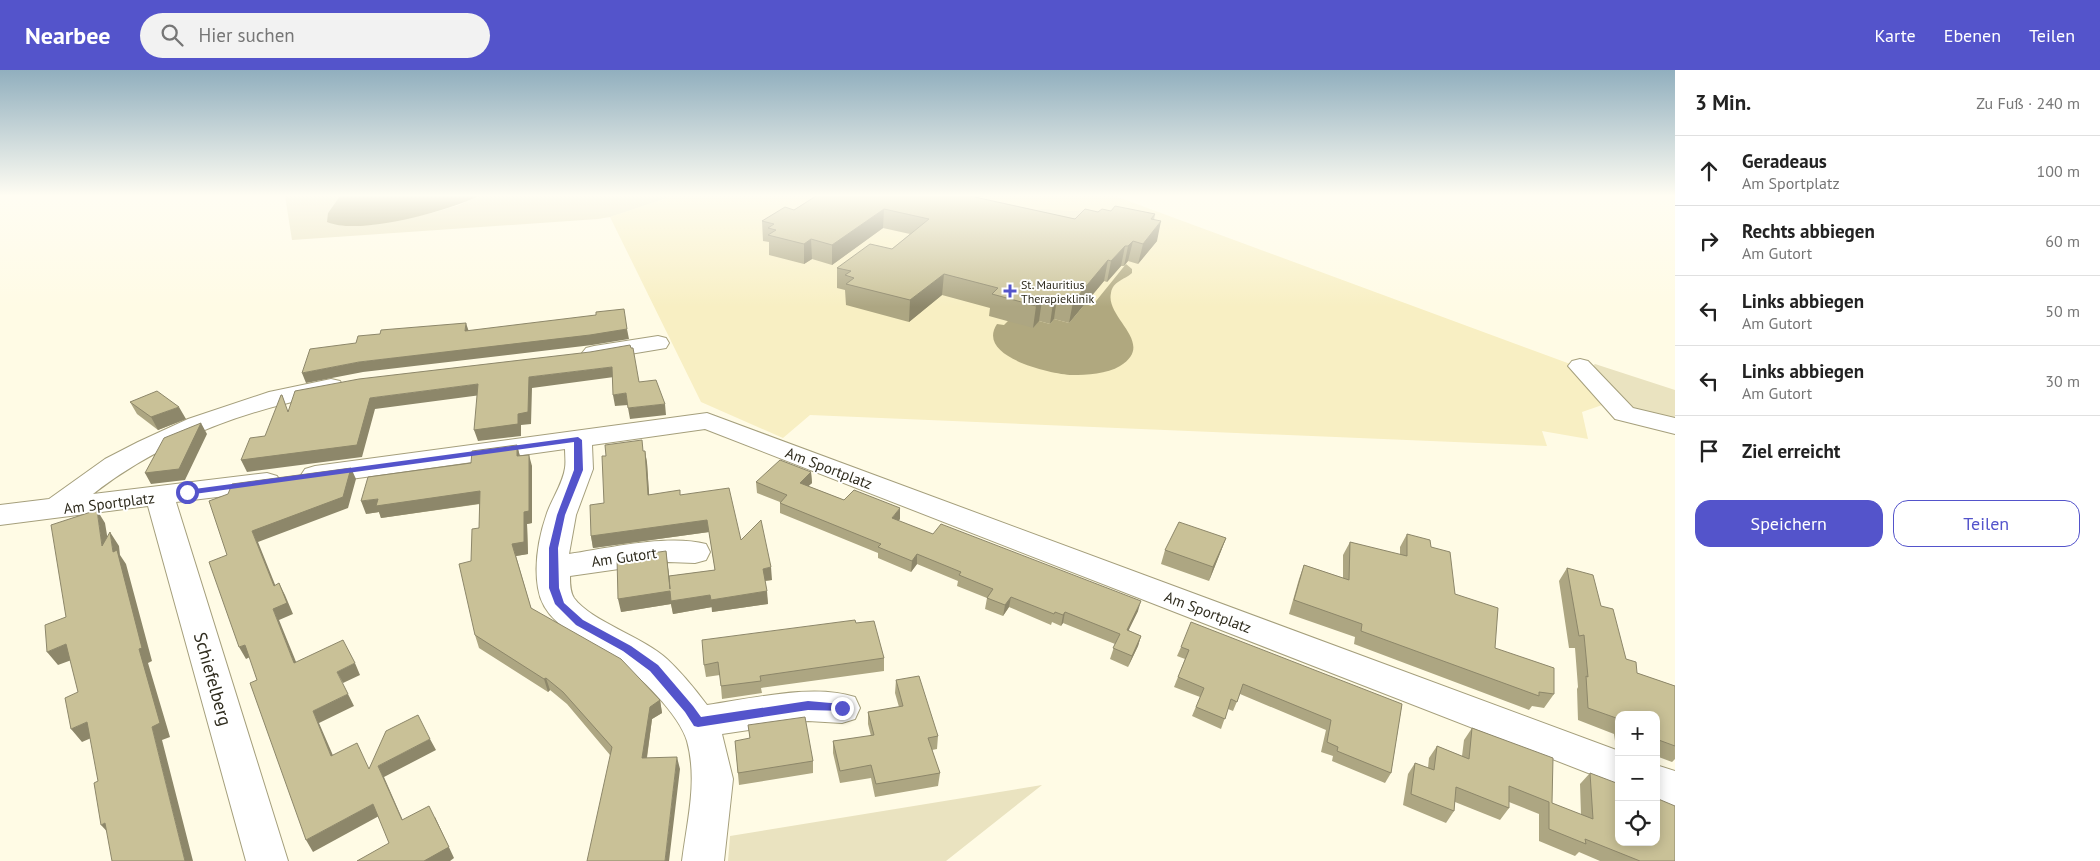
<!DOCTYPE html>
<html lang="de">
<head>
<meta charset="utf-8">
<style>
	body { margin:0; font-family:"PT Sans",sans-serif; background:#f2f2f2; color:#222 }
	.controls { position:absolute; right:15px; bottom:15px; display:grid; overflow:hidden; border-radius:10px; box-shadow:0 2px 12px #0003 }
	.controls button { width:45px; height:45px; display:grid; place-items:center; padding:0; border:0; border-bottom:1px solid #e0e0e0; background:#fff; color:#222; font:25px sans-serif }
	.stop { position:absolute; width:15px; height:15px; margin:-11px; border:4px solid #5454cb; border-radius:50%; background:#fff }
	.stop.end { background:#5454cb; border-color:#fff; box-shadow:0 1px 5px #0008 }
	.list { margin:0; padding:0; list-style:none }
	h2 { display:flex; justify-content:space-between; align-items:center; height:65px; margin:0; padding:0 20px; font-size:21px }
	h2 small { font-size:16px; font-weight:400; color:#767676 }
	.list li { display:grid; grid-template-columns:32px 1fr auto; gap:15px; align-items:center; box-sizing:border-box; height:70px; padding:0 20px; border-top:1px solid #e0e0e0 }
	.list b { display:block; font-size:19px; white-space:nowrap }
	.list p { margin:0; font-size:16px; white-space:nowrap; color:#767676 }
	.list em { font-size:16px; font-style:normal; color:#767676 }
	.actions { display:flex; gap:10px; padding:15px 20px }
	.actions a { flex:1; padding:11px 0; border:1px solid #5454cb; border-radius:15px; text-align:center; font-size:18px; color:#5454cb }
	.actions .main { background:#5454cb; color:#fff }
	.icon { flex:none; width:28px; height:28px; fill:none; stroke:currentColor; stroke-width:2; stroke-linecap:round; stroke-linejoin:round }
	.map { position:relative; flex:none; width:1675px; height:791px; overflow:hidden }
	header { display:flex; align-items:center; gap:30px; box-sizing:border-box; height:70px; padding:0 25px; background:#5454cb; color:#fff }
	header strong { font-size:24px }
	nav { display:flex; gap:28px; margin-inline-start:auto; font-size:18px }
	.search { width:350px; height:45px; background:#f2f2f2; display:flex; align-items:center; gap:12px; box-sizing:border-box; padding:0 18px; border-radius:28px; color:#767676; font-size:19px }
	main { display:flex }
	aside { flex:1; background:#fff }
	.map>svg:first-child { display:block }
	.built { fill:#f8efc3 }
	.green { fill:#eae3c0 }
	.water { fill:#b0a87f }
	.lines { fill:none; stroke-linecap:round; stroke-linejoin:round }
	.minor-casing { stroke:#a59f7c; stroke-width:2 }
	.minor { fill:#fff; fill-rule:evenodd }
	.wall { fill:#ada682 }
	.shaded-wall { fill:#8d876a }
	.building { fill:#c9c197; stroke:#8d876a }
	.route { fill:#5454cb }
	.poi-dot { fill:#5454cb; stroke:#fff; stroke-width:2 }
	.labels { text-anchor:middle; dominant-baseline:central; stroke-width:4; stroke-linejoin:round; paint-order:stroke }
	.far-poi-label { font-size:12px; fill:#2e2b1d; stroke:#fff; text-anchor:start }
	.street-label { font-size:15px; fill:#2e2b1d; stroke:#fff }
	.near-street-label { font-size:18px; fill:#2e2b1d; stroke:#fff }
</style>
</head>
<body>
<header>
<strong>Nearbee</strong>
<div class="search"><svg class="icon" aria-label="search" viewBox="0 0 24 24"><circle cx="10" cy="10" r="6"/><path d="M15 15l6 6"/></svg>Hier suchen</div>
<nav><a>Karte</a><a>Ebenen</a><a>Teilen</a></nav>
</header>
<main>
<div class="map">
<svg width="1675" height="791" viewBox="0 0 1675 791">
	<rect width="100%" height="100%" fill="#fffbe5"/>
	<!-- built -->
	<path class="built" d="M 673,126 L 1115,126 L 1573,295 L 1608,333 L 1582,342 L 1588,369 L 1542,361 L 1547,376 L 810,345 L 783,368 L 701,332 L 610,147 Z"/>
	<!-- green -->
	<path class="green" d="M 285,126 L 340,126 L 328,143 L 371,155 L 432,143 L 459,135 L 479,126 L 673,126 L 610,147 L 598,149 L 292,170 Z
		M 1042,139 L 1071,141 L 1086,140 L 1082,152 L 1035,140 Z
		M 1595,294 L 1675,320 L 1675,351 L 1651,346 L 1631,337 L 1590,298 Z
		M 1042,715 L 946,791 L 728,791 L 730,766 Z"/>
	<!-- water -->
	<path class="water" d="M 340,126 L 479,126 C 447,141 360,166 327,152 L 328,143 Z
		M 1126,194 L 1132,199 L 1132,203 C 1124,210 1113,211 1111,223 C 1105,248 1157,273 1120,296 C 1107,304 1087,305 1072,305 C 1051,304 975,287 997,254 L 1004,255 L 1008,251 L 1039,251 L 1050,254 L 1054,249 L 1069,253 L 1085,234 L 1092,236 Z"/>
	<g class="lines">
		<defs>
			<path id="minor" d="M 658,266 L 666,268 L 669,273 L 666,278 L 594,290 L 586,288 L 582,283 L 586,278 L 594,276 Z
				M 1580,289 L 1588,291 L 1633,338 L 1675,348 L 1675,364 L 1615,349 L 1568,296 L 1572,291 Z
				M 331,309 L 340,311 L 343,316 L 340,321 C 322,325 305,328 288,333 C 219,350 149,380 93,424 L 267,403 L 277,406 L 281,412 L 277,418 L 267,421 L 176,432 L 288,791 L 246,791 L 148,436 L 0,455 L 0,435 L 49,429 L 105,389 L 138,372 L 188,349 L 269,322 Z
				M 707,343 L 1619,681 L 1619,715 L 705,359 L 592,375 L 593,399 L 576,445 L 569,484 C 609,478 668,464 706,474 L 710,482 L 706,490 L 695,493 L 668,492 L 570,506 C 570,513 570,522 574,528 C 592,552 642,566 667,589 C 681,602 695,619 707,635 C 751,629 813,613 855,627 L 860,638 L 855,649 L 842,653 L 808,651 L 722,664 L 733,709 L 724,791 L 682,791 C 687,751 698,711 687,671 C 679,644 639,605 616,589 C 588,568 544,558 538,518 C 534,494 539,466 547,443 C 552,429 563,413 565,398 C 566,392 565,385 565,379 L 315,414 L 305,411 L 301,405 L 305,399 L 315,396 Z
				M 1656,695 L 1675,701 L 1675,737 L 1656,730 Z"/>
		</defs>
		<!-- minor casing -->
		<use href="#minor" class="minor-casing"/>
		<!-- minor -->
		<use href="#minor" class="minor"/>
	</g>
	<!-- wall -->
	<path class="wall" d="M 816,126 L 981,126 L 978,128 L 1075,149 L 1098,142 L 1111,141 L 1155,144 L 1154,150 L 1157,171 L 1138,194 L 1128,191 L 1124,196 L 1121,196 L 1107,212 L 1104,211 L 1069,253 L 1054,249 L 1050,254 L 1039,251 L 1033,258 L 989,246 L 990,238 L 942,225 L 909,252 L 846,235 L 845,220 L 837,218 L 837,198 L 892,179 L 910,164 L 883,158 L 832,195 L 812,189 L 804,194 L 769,185 L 769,172 L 763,171 L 762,151 L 794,140 Z
		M 130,332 L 186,349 L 158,360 L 137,344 Z
		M 517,375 L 520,386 L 532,396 L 532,453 L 527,454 L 528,484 L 516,486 L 531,538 L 660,630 L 662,643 L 652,649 L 647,688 L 680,699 L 610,685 L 567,634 L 550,620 L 548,622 L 479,578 L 475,565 L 471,491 L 479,458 L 480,434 L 381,448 L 379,442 L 366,444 L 471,393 Z
		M 644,381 L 645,381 L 647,393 L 649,425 L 680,425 L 741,470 L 772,510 L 765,511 L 768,534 L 712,542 L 712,537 L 673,544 L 671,534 L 621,542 L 666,481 L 669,506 L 715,500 L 709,462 L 593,478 L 591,466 L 604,433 Z
		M 811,402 L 812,413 L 808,416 L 844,430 L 900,449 L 898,451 L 1138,541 L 1128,560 L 1141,566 L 1138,576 L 1128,597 L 1110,589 L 1115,574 L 1063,553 L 1061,556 L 1052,552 L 1051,555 L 1009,537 L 1003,546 L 985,539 L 987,528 L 957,516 L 958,511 L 917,494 L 911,502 L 878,488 L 878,483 L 780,443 L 780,432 L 757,423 L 756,412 Z
		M 1407,464 L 1431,477 L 1455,524 L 1495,578 L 1554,624 L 1544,638 L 1532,636 L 1529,640 L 1354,574 L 1355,567 L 1289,544 L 1299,509 L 1304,495 L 1343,508 L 1343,485 L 1350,472 L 1400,485 L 1400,477 Z
		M 1226,468 L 1221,481 L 1209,511 L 1161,494 L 1165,480 Z
		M 1567,498 L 1601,536 L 1626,589 L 1637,603 L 1675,616 L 1675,689 L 1672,692 L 1656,686 L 1656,645 L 1619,645 L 1619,672 L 1615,671 L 1614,664 L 1578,650 L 1577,619 L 1578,617 L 1575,578 L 1569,578 L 1559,511 Z
		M 856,553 L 884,588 L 884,601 L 761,618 L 762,623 L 722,629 L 720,605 L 706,607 L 704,595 Z
		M 1181,577 L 1402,634 L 1391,703 L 1385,713 L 1332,691 L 1333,686 L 1321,682 L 1326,660 L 1240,624 L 1233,641 L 1228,639 L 1221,659 L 1192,646 L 1200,627 L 1174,617 L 1185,589 L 1177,586 Z
		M 896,610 L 938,666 L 937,679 L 932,680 L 940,703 L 938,716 L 875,727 L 871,708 L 840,713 L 833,683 L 833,671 L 871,666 L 868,654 L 868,642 L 899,637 L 895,623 Z
		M 748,655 L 813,691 L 813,703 L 739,715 L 735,671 L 750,669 Z
		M 1472,658 L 1552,733 L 1581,745 L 1580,714 L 1590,703 L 1675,791 L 1600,791 L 1579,782 L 1575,786 L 1539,771 L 1539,744 L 1509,732 L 1509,738 L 1500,750 L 1455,732 L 1454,741 L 1446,753 L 1403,735 L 1408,704 L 1415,693 L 1428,698 L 1429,688 L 1437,676 L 1462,686 L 1464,670 Z"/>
	<!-- shaded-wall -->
	<path class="shaded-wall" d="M 884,139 L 883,158 L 832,195 L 832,175 Z
		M 1161,151 L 1157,171 L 1138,194 L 1143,174 Z
		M 811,169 L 812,189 L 804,194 L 804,174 Z
		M 1133,171 L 1128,191 L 1124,196 L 1128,176 Z
		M 1125,176 L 1121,196 L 1107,212 L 1111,191 Z
		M 1108,190 L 1104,211 L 1069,253 L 1073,232 Z
		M 944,204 L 942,225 L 909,252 L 910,230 Z
		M 1057,228 L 1054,249 L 1050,254 L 1053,233 Z
		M 1042,230 L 1039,251 L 1033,258 L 1036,236 Z
		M 466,253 L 469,262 L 465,261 Z
		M 627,259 L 629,269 L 592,275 L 363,302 L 306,313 L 302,303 L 359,292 Z
		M 612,297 L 614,307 L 532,318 L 531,354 L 521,355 L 521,366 L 478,371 L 474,360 L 529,307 Z
		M 478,314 L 481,325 L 375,339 L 362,387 L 247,402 L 241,390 L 370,328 Z
		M 626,323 L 628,335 L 615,336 L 613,325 Z
		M 665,334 L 666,345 L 630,349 L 628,338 Z
		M 179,337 L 186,349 L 158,360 L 151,347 Z
		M 201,353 L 207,364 L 185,410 L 151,414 L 145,403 Z
		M 517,375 L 520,387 L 517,386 Z
		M 645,381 L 647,393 L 650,437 L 648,425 Z
		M 529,385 L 532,396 L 532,453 L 527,454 L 528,484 L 516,486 L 512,474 L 524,442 Z
		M 351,398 L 356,409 L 348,438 L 258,472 L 280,527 L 274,516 L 252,461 Z
		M 811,402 L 812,413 L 801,423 L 800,413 Z
		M 480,421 L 484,433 L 381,448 L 379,442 L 366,444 L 361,431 L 378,429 Z
		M 900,438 L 900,449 L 891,459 L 892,448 Z
		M 97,440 L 105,453 L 111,489 L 102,476 Z
		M 707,450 L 709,462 L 593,478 L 591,466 Z
		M 110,462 L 119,476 L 120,485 L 126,494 L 152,591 L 148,593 L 170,667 L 162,670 L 193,791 L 185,791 L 152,657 L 139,579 L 113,482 Z
		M 1226,468 L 1221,481 L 1209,511 L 1213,497 Z
		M 666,481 L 672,531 L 710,525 L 712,537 L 673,544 L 671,534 L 621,542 L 618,529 Z
		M 917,484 L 917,494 L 911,502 L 912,491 Z
		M 771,497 L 772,510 L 763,511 L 763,499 Z
		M 279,513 L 285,525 L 293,544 L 279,550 L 301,604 L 294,593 L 273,539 Z
		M 767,521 L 768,534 L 712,542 L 711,530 Z
		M 1011,527 L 1009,537 L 1003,546 L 1005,535 Z
		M 1141,531 L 1138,541 L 1124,570 L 1127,560 Z
		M 1065,542 L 1063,553 L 1061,556 L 1063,545 Z
		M 1141,566 L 1138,576 L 1128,597 L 1132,586 Z
		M 66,574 L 77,588 L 58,595 L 47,582 Z
		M 245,575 L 252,586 L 246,589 L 239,577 Z
		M 355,593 L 360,605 L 343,613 L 337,602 Z
		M 546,608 L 550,620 L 548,622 L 544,609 Z
		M 348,624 L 354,636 L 319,653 L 338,697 L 331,686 L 313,641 Z
		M 660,630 L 662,643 L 652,649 L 645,700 L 642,688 L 650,637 Z
		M 87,652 L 98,665 L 82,672 L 71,659 Z
		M 430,669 L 436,680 L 384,707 L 408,762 L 402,750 L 378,696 Z
		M 677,687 L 680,699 L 669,791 L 665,791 Z
		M 373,734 L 379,746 L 313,782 L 306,770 Z
		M 435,747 L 454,788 L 450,791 L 424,791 Z
		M 105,753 L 113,768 L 101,755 Z"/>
	<!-- building -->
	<path class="building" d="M 816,126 L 970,126 L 1075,149 L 1085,139 L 1098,142 L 1102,139 L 1111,141 L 1115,136 L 1155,144 L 1151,149 L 1161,151 L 1143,174 L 1133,171 L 1128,176 L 1125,176 L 1111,191 L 1108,190 L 1073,232 L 1057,228 L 1053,233 L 1042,230 L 1036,236 L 992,224 L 998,218 L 944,204 L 910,230 L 846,214 L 854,208 L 845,205 L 851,201 L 837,198 L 870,174 L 892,179 L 929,149 L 884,139 L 832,175 L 811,169 L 804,174 L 768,165 L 776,160 L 768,158 L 774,154 L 762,151 L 785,137 L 794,140 Z
		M 624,239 L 627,259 L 590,265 L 359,292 L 302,303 L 310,279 L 356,273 L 358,266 L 380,264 L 381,260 L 466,253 L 465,261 L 596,245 L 596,242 Z
		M 630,275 L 631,278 L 633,278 L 639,312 L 656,310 L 665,334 L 628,338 L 626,323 L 613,325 L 612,297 L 529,307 L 528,342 L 518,344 L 518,354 L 474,360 L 478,314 L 370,328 L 357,375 L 241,390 L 250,368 L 265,366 L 281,325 L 282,325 L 288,342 L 295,321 L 359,309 L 590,282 Z
		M 157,321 L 179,337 L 151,347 L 130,332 Z
		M 201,353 L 179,399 L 145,403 L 164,368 Z
		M 642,370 L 643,381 L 645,381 L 648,425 L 680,420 L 680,425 L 729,418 L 741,470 L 761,450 L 771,497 L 763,499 L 767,521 L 711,530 L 710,525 L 671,531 L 670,521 L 618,529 L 617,488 L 666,481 L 670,519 L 669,506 L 715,500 L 707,450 L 591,466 L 590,435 L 604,433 L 602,386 L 606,386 L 605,375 Z
		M 517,375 L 517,386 L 529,385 L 529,441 L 524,442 L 524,472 L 512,474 L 531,538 L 621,589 L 660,630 L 650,637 L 642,688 L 677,687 L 665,791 L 587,791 L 612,677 L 563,622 L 546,608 L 544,609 L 475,565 L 459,494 L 471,491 L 472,459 L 479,458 L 480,421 L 376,436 L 378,429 L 361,431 L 368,407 L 471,393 L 472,381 Z
		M 780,390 L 811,402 L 800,413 L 844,430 L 854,420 L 900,438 L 892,448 L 933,464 L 941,454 L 1141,531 L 1127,560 L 1141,566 L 1132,586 L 1113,578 L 1120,564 L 1065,542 L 1063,545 L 1055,542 L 1054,544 L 1011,527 L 1005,535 L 987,528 L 993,519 L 959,505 L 961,502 L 917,484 L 912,491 L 878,477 L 881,474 L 780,433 L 787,425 L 756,412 Z
		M 351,398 L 343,427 L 252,461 L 274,516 L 279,513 L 287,533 L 273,539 L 294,593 L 343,570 L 355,593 L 337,602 L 348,624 L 313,641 L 331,686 L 357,673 L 369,699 L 386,661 L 418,645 L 430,669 L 378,696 L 402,750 L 429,736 L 449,777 L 424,791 L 357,791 L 389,773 L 373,734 L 306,770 L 250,613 L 257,610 L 245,575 L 239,577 L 209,492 L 227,485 L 209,431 L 228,424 L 232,414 Z
		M 97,440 L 102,476 L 110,462 L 113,482 L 117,480 L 142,578 L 139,579 L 160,653 L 152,657 L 185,791 L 112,791 L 105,753 L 101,755 L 94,713 L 98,711 L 87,652 L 71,659 L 65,628 L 78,622 L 66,574 L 47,582 L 45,555 L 66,547 L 51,455 Z
		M 1179,452 L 1226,468 L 1213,497 L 1165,480 Z
		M 1407,464 L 1430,470 L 1431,477 L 1450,482 L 1455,524 L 1498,538 L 1495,578 L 1554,598 L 1554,624 L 1539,622 L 1539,626 L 1361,561 L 1362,554 L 1294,530 L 1304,495 L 1349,510 L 1350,472 L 1407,486 Z
		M 1567,498 L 1593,505 L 1601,536 L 1613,539 L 1626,589 L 1636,592 L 1637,603 L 1675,616 L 1675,676 L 1656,669 L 1656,645 L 1619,645 L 1619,649 L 1588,638 L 1586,606 L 1588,607 L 1584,565 L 1579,566 Z
		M 855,550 L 856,553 L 874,551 L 884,588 L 760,606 L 761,611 L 721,616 L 718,592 L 704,595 L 702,570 Z
		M 1191,552 L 1402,634 L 1391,703 L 1337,681 L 1338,677 L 1327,672 L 1331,650 L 1243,614 L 1237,632 L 1231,629 L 1225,649 L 1196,637 L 1204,618 L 1178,607 L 1189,580 L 1181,577 Z
		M 919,606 L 938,666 L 928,668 L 940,703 L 876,714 L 871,695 L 840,701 L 833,671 L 874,665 L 868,642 L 903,636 L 896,610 Z
		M 805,647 L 813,691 L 738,703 L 735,671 L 750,668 L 748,655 Z
		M 1472,658 L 1553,688 L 1552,733 L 1593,749 L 1590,703 L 1619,714 L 1619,772 L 1656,772 L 1656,728 L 1675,736 L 1675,791 L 1640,791 L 1585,769 L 1586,774 L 1549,759 L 1549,732 L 1509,716 L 1509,738 L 1456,717 L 1454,741 L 1411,724 L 1415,693 L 1434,700 L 1437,676 L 1469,689 Z"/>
	<!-- sky -->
	<linearGradient id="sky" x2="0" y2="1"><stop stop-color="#91afbe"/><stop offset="0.53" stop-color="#fffdf3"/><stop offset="1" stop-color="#fffdf3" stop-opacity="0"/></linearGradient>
	<rect width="1675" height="237" fill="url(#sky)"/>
	<!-- route -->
	<path class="route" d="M 578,367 L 582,370 L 583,400 L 565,445 L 558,478 L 559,518 L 564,533 L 583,550 L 631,576 L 658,595 L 693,636 L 701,647 L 808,631 L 842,634 L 845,635 L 847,638 L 845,641 L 808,640 L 698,657 L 694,656 L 685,642 L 650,601 L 623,581 L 576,555 L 555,534 L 549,518 L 549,478 L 557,445 L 574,400 L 574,372 L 187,425 L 183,422 L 187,420 Z"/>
	<!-- markers -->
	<path class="poi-dot" d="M1007.5 213.5h5v5h5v5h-5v5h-5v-5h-5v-5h5z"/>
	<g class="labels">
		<!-- far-poi labels -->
		<g class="far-poi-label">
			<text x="1021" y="214">St. Mauritius<tspan x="1021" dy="14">Therapieklinik</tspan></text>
		</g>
		<!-- street labels -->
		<g class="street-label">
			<text transform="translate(829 398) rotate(21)">Am Sportplatz</text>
			<text transform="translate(109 433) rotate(-7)">Am Sportplatz</text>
			<text transform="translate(624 487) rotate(-8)">Am Gutort</text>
			<text transform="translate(1208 542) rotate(21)">Am Sportplatz</text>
		</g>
		<!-- near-street labels -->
		<g class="near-street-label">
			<text transform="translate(213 609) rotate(74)">Schiefelberg</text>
		</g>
	</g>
</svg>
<div class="controls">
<button>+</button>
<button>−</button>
<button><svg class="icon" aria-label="locate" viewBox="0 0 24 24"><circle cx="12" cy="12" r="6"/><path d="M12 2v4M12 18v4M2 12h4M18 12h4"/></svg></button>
</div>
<div class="stop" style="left:187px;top:422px"></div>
<div class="stop end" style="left:842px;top:638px"></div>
</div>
<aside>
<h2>3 Min.<small>Zu Fuß · 240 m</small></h2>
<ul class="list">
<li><svg class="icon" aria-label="ahead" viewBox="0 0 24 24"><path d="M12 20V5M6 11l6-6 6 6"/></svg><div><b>Geradeaus</b><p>Am Sportplatz</p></div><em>100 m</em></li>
<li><svg class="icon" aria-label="right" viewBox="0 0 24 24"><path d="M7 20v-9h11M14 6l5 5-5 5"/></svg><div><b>Rechts abbiegen</b><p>Am Gutort</p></div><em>60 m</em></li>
<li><svg class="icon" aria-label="left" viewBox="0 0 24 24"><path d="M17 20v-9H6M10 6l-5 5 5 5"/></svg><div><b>Links abbiegen</b><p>Am Gutort</p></div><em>50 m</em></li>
<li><svg class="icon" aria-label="left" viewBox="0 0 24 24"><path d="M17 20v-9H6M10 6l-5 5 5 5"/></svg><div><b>Links abbiegen</b><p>Am Gutort</p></div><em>30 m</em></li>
<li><svg class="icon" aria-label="arrive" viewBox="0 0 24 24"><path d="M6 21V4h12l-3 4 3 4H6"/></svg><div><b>Ziel erreicht</b></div></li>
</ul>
<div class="actions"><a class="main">Speichern</a><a>Teilen</a></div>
</aside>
</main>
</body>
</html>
